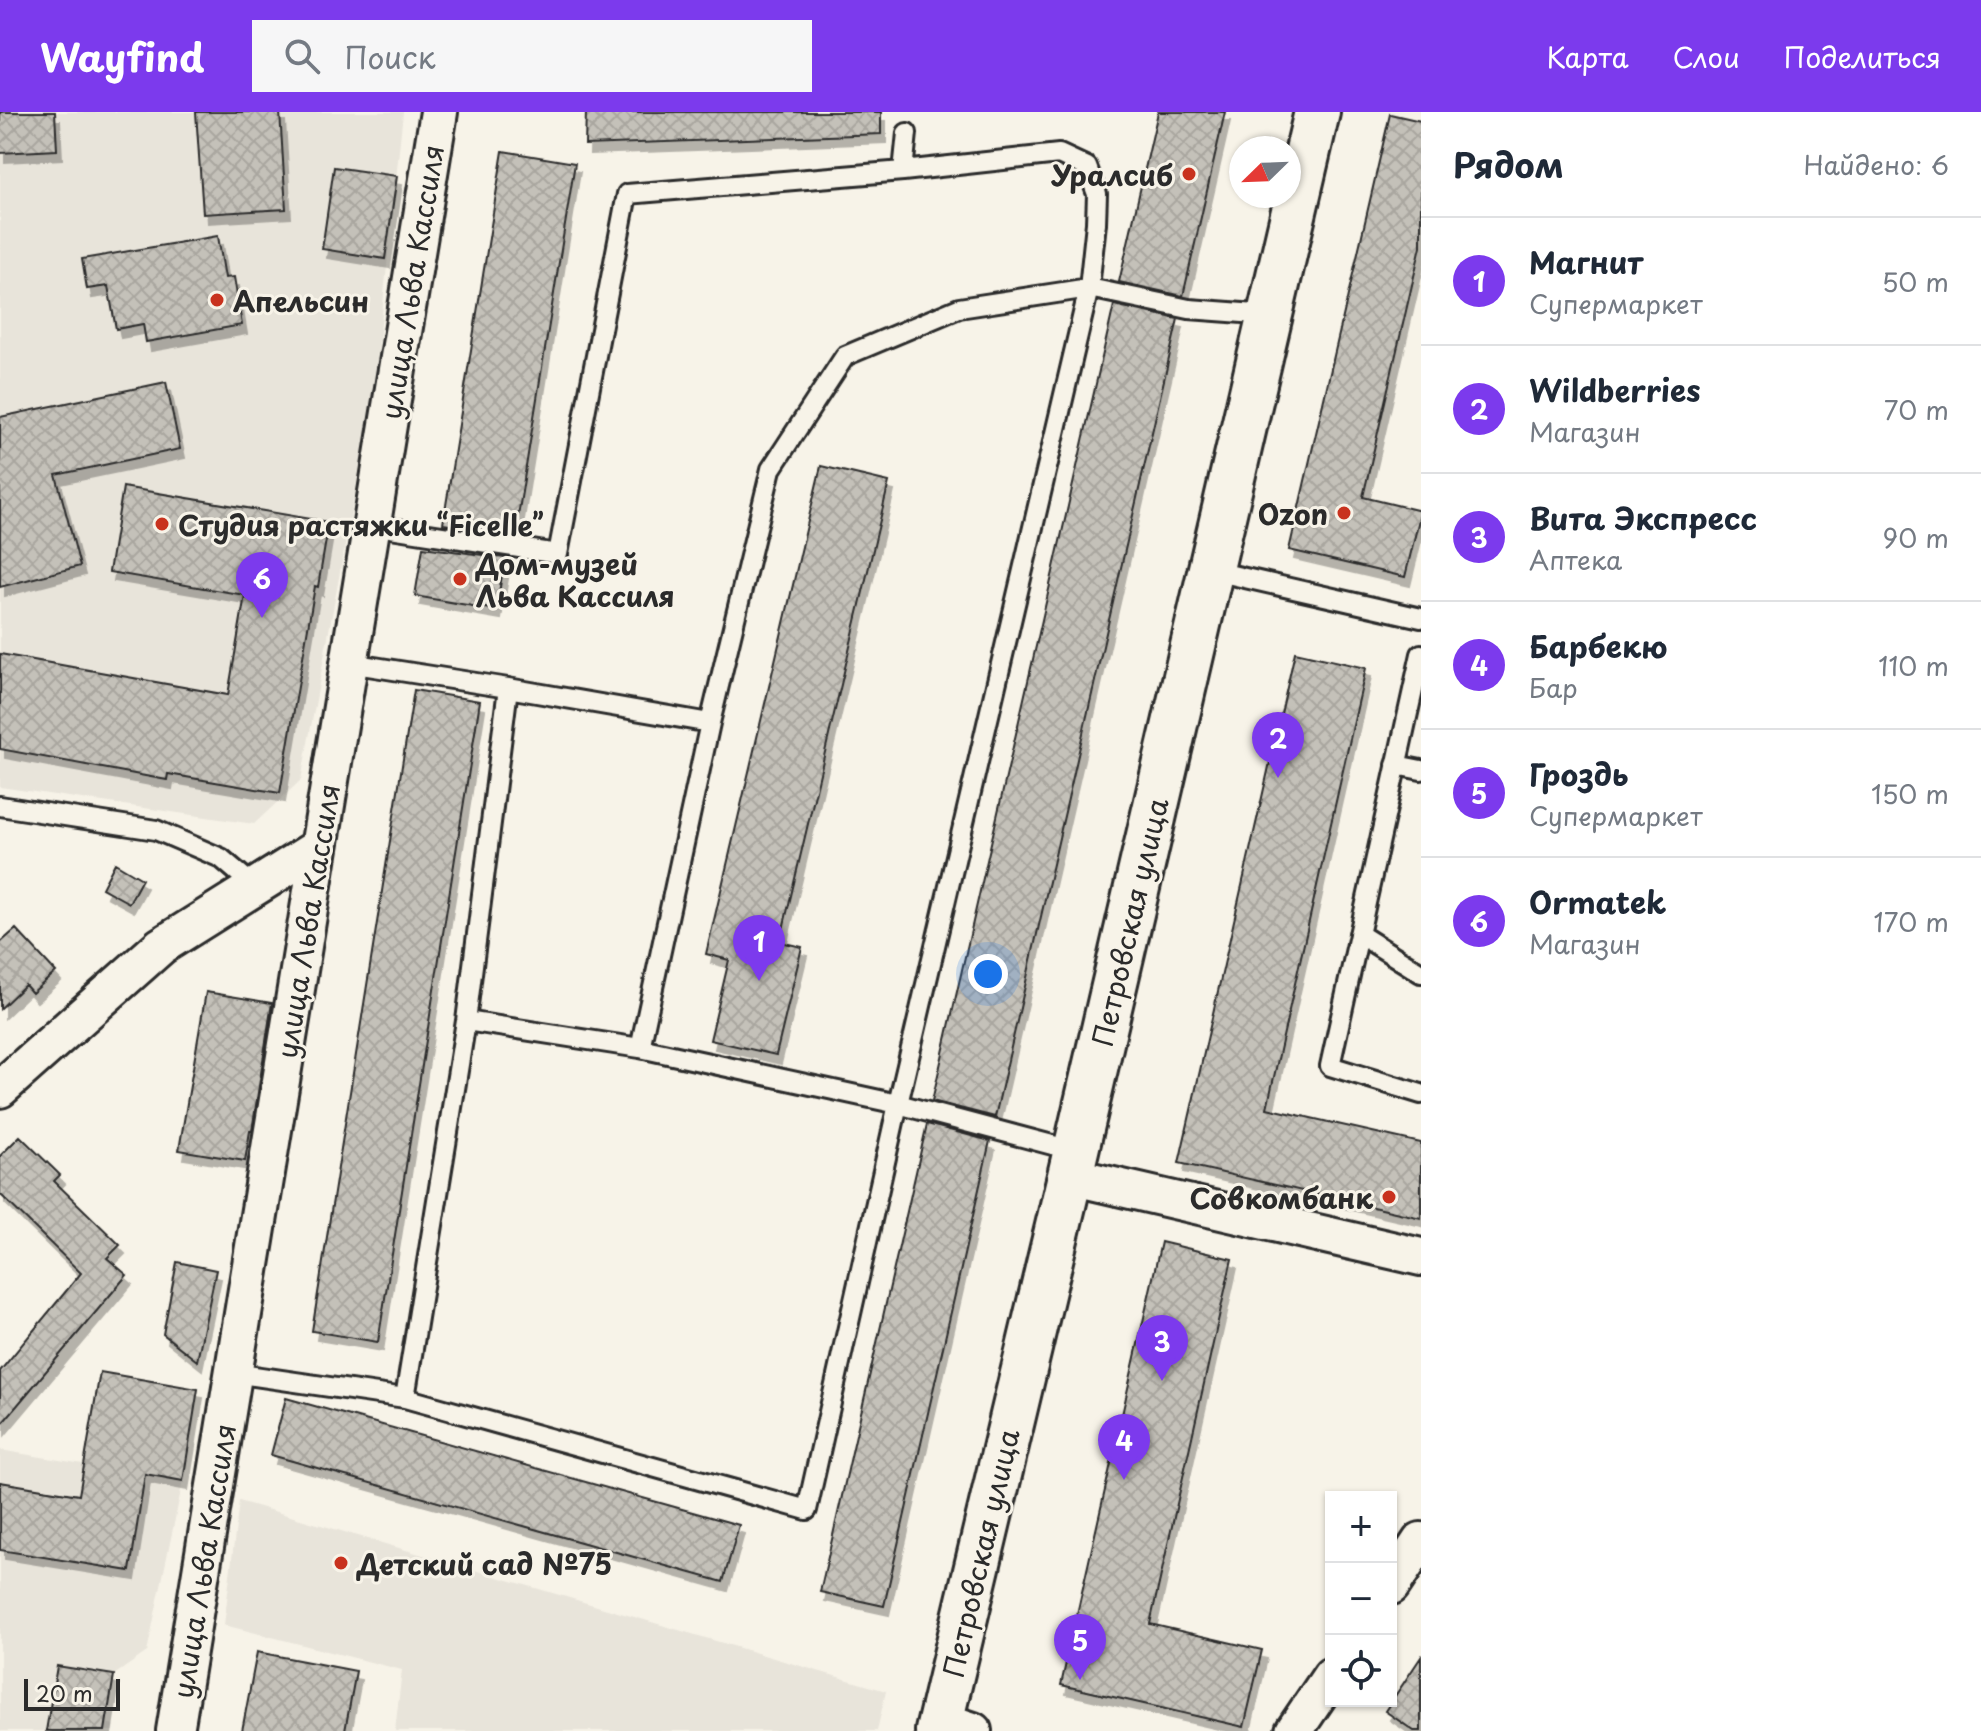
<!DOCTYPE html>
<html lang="ru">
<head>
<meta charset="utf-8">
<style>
	body { margin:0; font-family:"Playpen Sans",sans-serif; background:#f6f6f7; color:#1f2937 }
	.controls { position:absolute; right:24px; bottom:24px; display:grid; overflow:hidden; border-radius:0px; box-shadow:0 2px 6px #0004 }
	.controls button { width:72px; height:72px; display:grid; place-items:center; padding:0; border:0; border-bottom:2px solid #e0e1e3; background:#fff; color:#1f2937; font:40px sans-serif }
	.compass { position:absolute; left:1229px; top:24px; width:72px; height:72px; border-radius:50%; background:#fff; box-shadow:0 2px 6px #0004; rotate:247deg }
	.scale { position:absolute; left:24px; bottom:20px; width:96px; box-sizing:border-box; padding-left:8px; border:4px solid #2b2b2b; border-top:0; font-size:22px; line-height:28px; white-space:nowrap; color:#2b2b2b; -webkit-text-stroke:6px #f7f3e8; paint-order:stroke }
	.you { position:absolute; left:988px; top:862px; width:28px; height:28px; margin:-20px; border:6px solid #fff; border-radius:50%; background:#1a73e8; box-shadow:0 0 0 12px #1a73e833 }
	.badge { display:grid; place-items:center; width:52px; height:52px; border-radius:50%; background:#7c3aed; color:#fff; font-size:26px; font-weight:700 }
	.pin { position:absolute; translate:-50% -66px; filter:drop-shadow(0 2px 4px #0008) }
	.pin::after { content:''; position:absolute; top:42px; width:28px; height:24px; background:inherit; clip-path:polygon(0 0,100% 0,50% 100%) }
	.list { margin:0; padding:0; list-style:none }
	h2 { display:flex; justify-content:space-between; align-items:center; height:104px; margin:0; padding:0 32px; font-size:34px }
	h2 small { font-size:26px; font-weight:400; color:#747a83 }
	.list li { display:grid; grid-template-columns:52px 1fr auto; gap:24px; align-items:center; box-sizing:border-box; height:128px; padding:0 32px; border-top:2px solid #e0e1e3 }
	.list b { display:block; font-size:30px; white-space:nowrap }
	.list p { margin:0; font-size:26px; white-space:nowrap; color:#747a83 }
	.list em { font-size:26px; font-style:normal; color:#747a83 }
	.icon { flex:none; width:44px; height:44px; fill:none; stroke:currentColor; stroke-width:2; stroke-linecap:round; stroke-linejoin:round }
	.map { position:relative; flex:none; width:1421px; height:1619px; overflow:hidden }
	header { display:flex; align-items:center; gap:48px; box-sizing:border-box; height:112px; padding:0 40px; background:#7c3aed; color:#fff }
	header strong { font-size:38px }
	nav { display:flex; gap:44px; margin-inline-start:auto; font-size:28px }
	.search { width:560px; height:72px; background:#f6f6f7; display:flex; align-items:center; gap:20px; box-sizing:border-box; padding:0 28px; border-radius:0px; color:#747a83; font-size:30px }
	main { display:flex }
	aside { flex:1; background:#fff }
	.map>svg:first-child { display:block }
	.built { fill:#e8e4da }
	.building { fill:url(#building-cross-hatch); stroke:#2b2b2b; stroke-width:2; filter:url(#shadow) }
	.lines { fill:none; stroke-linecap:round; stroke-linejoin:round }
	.service-casing { stroke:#2b2b2b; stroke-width:24 }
	.minor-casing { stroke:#2b2b2b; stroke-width:42 }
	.secondary-casing { stroke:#2b2b2b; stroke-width:50 }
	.service { stroke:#f7f3e8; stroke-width:18 }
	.minor { stroke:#f7f3e8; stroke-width:36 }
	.secondary { stroke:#f7f3e8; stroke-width:44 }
	.poi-dot { fill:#c8321e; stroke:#f7f3e8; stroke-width:3 }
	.labels { text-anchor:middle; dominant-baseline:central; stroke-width:6; stroke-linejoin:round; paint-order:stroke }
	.poi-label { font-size:28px; font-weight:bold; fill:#2b2b2b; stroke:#f7f3e8; text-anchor:start }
	.street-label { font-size:28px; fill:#2b2b2b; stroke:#f7f3e8 }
</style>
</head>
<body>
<header>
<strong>Wayfind</strong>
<div class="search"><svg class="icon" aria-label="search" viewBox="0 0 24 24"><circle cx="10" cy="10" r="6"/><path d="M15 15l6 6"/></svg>Поиск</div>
<nav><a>Карта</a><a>Слои</a><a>Поделиться</a></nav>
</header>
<main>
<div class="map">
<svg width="1421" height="1619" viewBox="0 0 1421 1619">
	<defs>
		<pattern id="building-cross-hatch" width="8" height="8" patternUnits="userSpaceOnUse" patternTransform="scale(2)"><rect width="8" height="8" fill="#c4c1b9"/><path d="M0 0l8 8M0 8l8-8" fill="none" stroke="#a9a69f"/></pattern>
		<filter id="shadow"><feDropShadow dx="5" dy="9" stdDeviation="0" flood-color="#0004"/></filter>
	</defs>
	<rect width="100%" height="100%" fill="#f7f3e8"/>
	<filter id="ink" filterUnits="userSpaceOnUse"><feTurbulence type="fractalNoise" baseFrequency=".0125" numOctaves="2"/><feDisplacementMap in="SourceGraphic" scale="16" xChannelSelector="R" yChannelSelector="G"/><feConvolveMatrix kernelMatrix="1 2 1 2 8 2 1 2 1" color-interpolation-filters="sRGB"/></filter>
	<g filter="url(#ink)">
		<!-- built -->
		<path class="built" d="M 0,0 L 403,0 L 374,279 L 301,668 L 254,712 L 0,675 Z
			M 0,1338 L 183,1369 L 147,1540 L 114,1563 L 106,1611 L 114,1613 L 113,1619 L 0,1619 Z
			M 239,1389 L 886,1579 L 877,1619 L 395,1619 L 402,1558 L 224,1513 Z"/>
		<!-- building -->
		<path class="building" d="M 0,0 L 55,0 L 57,38 L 0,41 Z
			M 196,0 L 280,0 L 286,97 L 203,102 Z
			M 586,0 L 881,0 L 881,22 L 585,33 Z
			M 1158,0 L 1225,0 L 1183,184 L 1119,170 Z
			M 1390,2 L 1421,9 L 1421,134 L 1363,385 L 1421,399 L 1405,465 L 1289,438 Z
			M 503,39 L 575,51 L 515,423 L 443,412 Z
			M 334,55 L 397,64 L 385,147 L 322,137 Z
			M 218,124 L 225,166 L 234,165 L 242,213 L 146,230 L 143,212 L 116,217 L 108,174 L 87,177 L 82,147 Z
			M 1114,193 L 1178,207 L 995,1005 L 932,989 Z
			M 166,270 L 180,337 L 56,363 L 80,454 L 0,475 L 0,305 Z
			M 821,354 L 889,370 L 780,830 L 802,835 L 776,943 L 710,928 L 729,848 L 706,842 Z
			M 123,375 L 329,410 L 318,475 L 315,474 L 280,681 L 168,662 L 167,668 L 0,637 L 0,542 L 228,583 L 245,483 L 109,460 Z
			M 423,435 L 505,446 L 496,498 L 415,484 Z
			M 1295,540 L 1366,556 L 1267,996 L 1421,1031 L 1421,1106 L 1179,1051 Z
			M 414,578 L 480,589 L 378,1230 L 312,1219 Z
			M 115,751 L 142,767 L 129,791 L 102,776 Z
			M 16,817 L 56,860 L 32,881 L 25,873 L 0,897 L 0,831 Z
			M 206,880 L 272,891 L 252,1019 L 250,1019 L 245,1049 L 179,1038 Z
			M 927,1012 L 990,1029 L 884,1494 L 820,1480 Z
			M 20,1024 L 60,1063 L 54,1069 L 120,1133 L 107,1146 L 127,1163 L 0,1314 L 0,1259 L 81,1161 L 0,1082 L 0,1044 Z
			M 1161,1130 L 1232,1147 L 1150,1512 L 1262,1538 L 1244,1615 L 1061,1573 Z
			M 177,1150 L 216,1158 L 197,1249 L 163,1222 Z
			M 100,1260 L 198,1277 L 183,1369 L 145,1362 L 130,1459 L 0,1438 L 0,1370 L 79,1383 Z
			M 286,1286 L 739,1413 L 723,1470 L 271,1343 Z
			M 257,1540 L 356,1559 L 345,1619 L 242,1619 Z
			M 1421,1545 L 1421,1619 L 1414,1619 L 1385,1599 Z
			M 57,1554 L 114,1563 L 105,1619 L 46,1619 Z"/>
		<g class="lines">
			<defs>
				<path id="service" d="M 903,59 L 907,21
					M 371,413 L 558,442 L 627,82 L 903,59 L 1059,42 L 1087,55 L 1097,82 L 1096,111 L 1089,176 L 898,992 L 807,1398 L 405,1286
					M 1210,458 L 1421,506
					M 1421,542 L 1330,954 L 1421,982
					M 349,551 L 508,576 L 710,611
					M 1396,653 L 1421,658
					M 0,694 L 156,718 L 221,746 L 255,775
					M 1359,822 L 1421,861
					M 466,909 L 640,936 L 898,992 L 1075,1039
					M 640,936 L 710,611 L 771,357 L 845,244 L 959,196 L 1089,176 L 1189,197 L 1270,203
					M 234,1261 L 405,1286 L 466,909 L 508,576"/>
				<path id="minor" d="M 0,977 L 161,834 L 319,735
					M 1070,1064 L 1421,1145
					M 1391,1474 L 1421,1429
					M 940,1608 L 973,1619
					M 175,1619 L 439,0
					M 1294,1619 L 1331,1564"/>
				<path id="secondary" d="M 938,1619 L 1070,1064 L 1317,0"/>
			</defs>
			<!-- service casing -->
			<use href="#service" class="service-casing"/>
			<!-- minor casing -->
			<use href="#minor" class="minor-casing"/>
			<!-- secondary casing -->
			<use href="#secondary" class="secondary-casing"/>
			<!-- service -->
			<use href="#service" class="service"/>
			<!-- minor -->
			<use href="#minor" class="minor"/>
			<!-- secondary -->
			<use href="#secondary" class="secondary"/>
		</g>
	</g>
	<!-- markers -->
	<g class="poi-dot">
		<circle cx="1189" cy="62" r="8"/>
		<circle cx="217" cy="188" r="8"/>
		<circle cx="1344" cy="401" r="8"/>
		<circle cx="162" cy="412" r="8"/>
		<circle cx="460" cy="467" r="8"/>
		<circle cx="1389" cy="1085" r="8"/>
		<circle cx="341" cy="1451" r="8"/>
	</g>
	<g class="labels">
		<!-- poi labels -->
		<g class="poi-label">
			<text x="1173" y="62" text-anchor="end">Уралсиб</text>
			<text x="233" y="188">Апельсин</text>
			<text x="1328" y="401" text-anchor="end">Ozon</text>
			<text x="178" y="412">Студия растяжки “Ficelle”</text>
			<text x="476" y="451">Дом-музей<tspan x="476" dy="32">Льва Кассиля</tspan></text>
			<text x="1373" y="1085" text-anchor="end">Совкомбанк</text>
			<text x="357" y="1451">Детский сад №75</text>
		</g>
		<!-- street labels -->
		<g class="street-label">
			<text transform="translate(411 170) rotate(-81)">улица Льва Кассиля</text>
			<text transform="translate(307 809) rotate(-81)">улица Льва Кассиля</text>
			<text transform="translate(1129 810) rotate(-77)">Петровская улица</text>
			<text transform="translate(980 1441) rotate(-77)">Петровская улица</text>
			<text transform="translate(203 1449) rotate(-81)">улица Льва Кассиля</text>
		</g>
	</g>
</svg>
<div class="controls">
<button>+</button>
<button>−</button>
<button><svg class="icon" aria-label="locate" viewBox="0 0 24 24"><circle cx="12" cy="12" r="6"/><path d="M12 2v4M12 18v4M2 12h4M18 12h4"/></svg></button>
</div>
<svg class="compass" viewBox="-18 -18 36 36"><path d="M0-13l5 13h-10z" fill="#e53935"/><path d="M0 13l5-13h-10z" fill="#747a83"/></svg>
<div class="scale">20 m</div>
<div class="you"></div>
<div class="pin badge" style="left:759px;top:869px">1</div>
<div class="pin badge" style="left:1278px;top:666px">2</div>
<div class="pin badge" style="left:1162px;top:1269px">3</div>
<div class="pin badge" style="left:1124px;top:1368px">4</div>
<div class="pin badge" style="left:1080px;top:1568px">5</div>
<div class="pin badge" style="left:262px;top:506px">6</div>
</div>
<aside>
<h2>Рядом<small>Найдено: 6</small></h2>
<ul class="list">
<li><span class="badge">1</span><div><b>Магнит</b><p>Супермаркет</p></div><em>50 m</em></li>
<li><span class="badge">2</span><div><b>Wildberries</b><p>Магазин</p></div><em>70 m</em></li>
<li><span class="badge">3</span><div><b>Вита Экспресс</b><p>Аптека</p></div><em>90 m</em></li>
<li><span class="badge">4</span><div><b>Барбекю</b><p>Бар</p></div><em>110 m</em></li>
<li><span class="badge">5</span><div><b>Гроздь</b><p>Супермаркет</p></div><em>150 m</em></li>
<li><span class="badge">6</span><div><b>Ormatek</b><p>Магазин</p></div><em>170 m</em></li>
</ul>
</aside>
</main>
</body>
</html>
